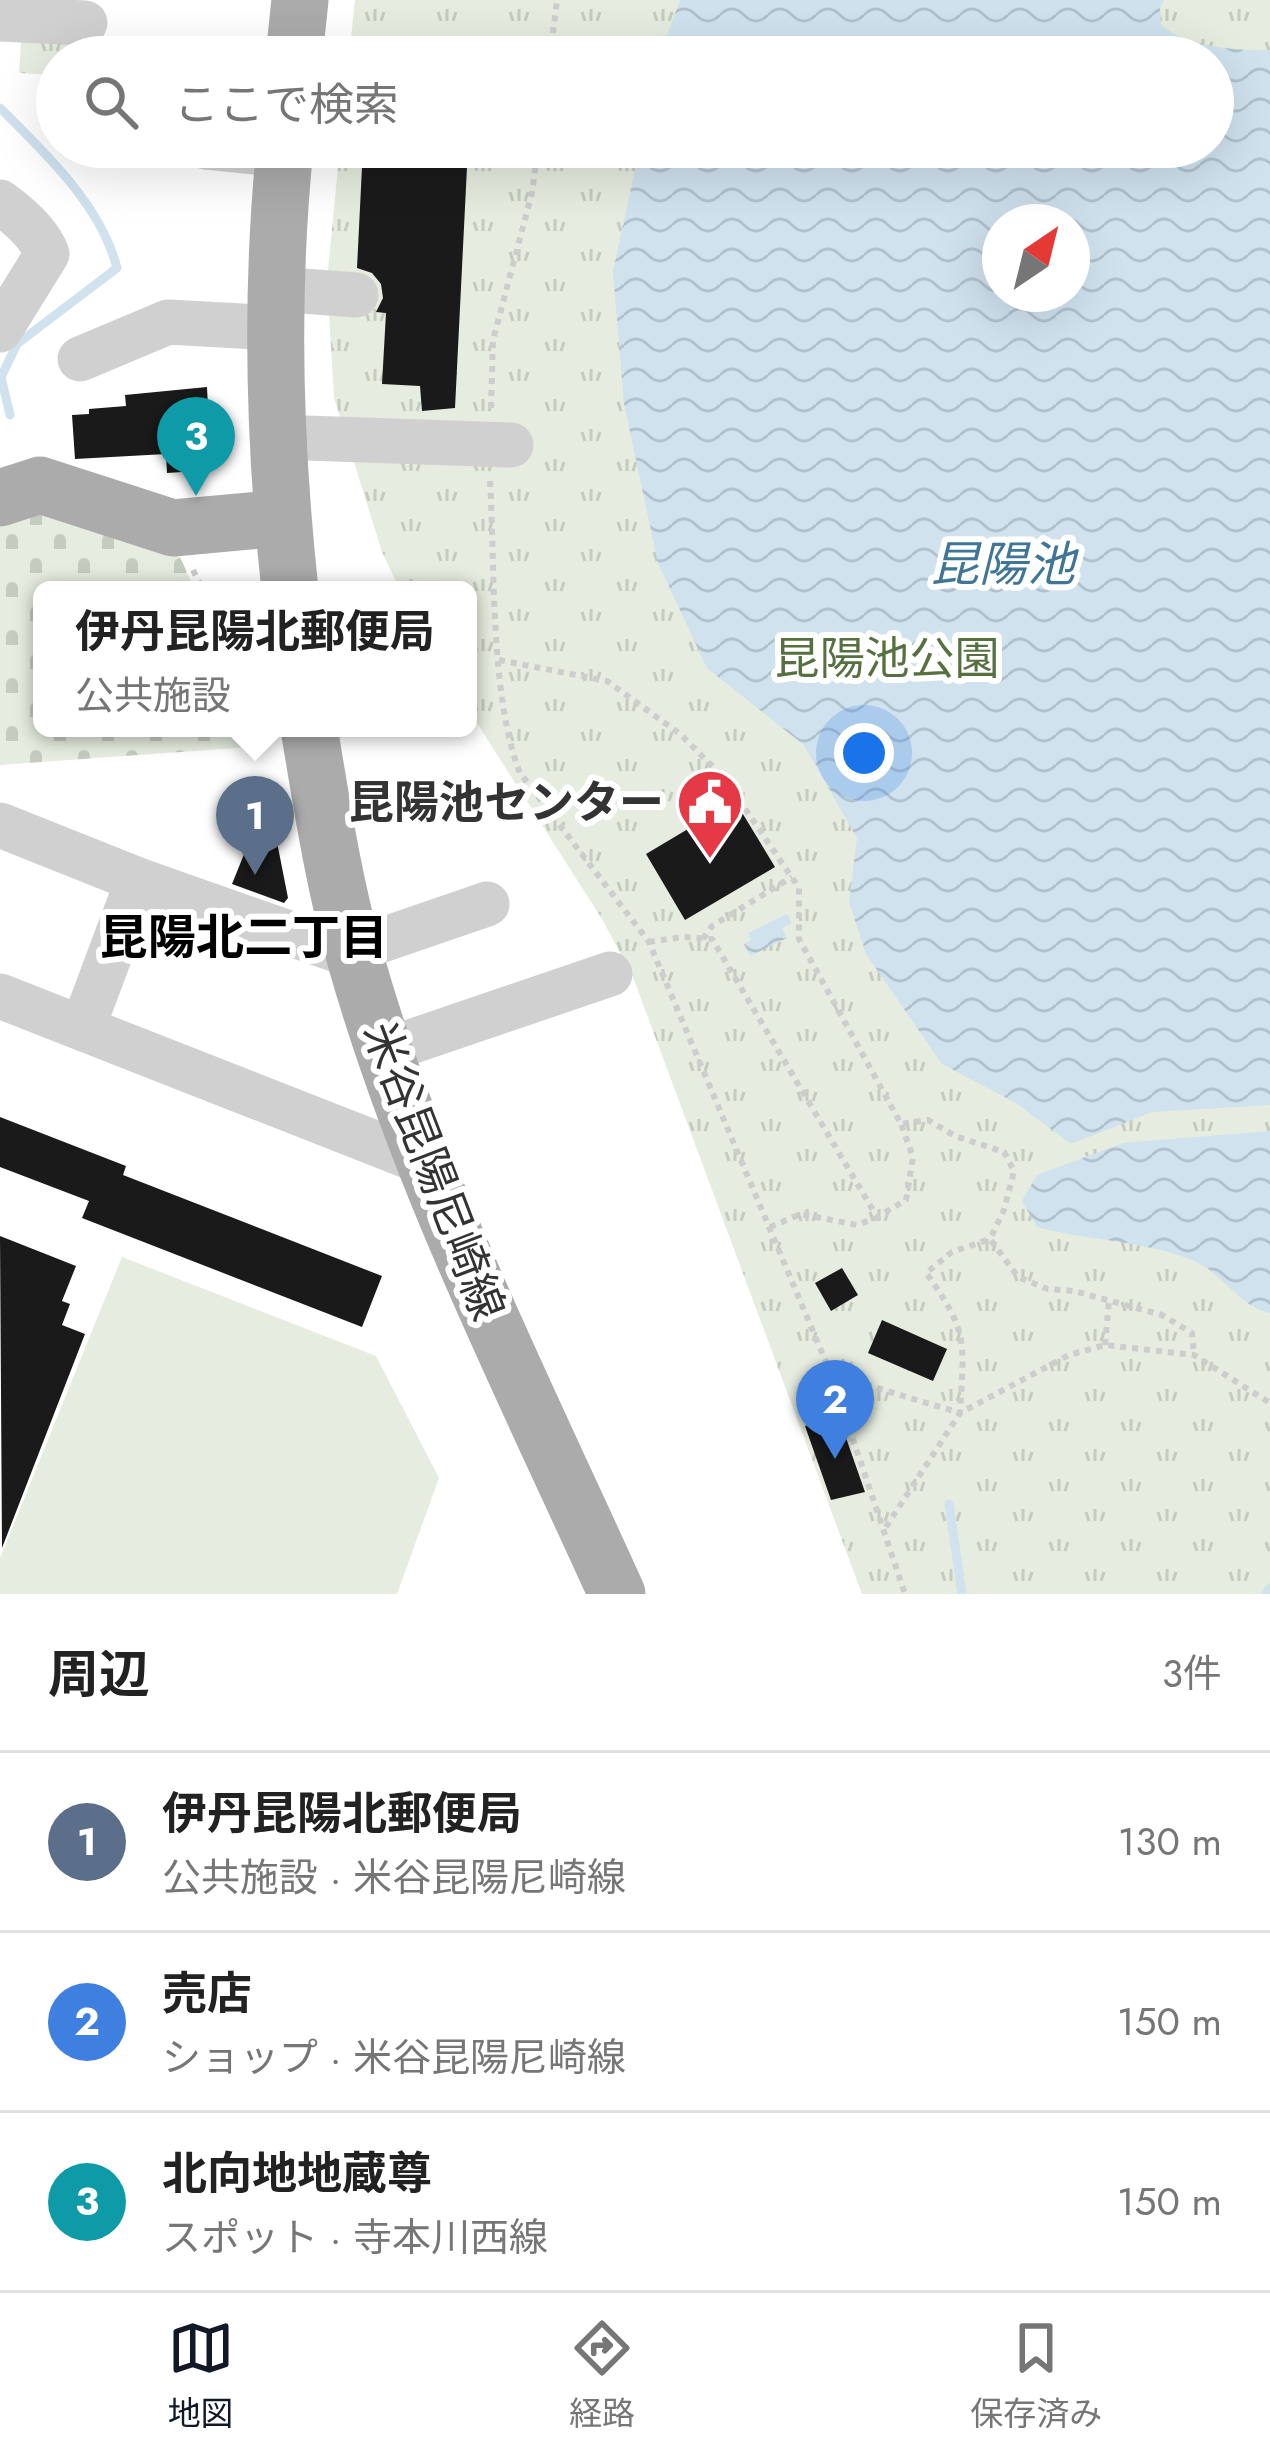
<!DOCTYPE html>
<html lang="ja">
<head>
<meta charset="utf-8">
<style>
	body { margin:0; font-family:Jost,"Noto Sans JP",sans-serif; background:#f2f2f2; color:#222 }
	.compass { position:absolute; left:982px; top:204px; width:108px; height:108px; border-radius:50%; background:#fff; box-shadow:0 12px 48px #0002; rotate:35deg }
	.you { position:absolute; left:864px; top:753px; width:42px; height:42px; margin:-30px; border:9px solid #fff; border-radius:50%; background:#1a73e8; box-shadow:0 0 0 18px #1a73e833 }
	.badge { display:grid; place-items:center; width:78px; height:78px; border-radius:50%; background:#111827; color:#fff; font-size:39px; font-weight:700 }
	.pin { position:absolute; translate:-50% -99px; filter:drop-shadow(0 3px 6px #0008) }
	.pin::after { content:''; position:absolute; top:63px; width:42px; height:36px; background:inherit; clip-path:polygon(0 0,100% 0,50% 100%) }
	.popup { position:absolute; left:33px; top:581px; width:444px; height:156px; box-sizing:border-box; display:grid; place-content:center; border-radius:18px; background:#fff; filter:drop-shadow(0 3px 9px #0005); font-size:39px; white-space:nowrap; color:#767676 }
	.popup b { font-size:45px; color:#222 }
	.popup::after { content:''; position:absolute; left:50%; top:100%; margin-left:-24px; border:24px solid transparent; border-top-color:#fff }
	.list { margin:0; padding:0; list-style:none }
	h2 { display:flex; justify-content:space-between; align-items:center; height:156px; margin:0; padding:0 48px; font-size:51px }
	h2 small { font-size:39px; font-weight:400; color:#767676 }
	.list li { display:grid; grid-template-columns:78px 1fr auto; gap:36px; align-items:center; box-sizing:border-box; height:180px; padding:0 48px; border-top:3px solid #e0e0e0 }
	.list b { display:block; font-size:45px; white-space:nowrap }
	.list p { margin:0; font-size:39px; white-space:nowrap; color:#767676 }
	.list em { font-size:39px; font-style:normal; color:#767676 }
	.icon { flex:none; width:66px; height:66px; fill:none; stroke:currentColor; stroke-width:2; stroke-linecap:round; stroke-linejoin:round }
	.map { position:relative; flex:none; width:1270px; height:1594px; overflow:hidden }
	.search { position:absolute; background:#fff; box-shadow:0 12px 48px #0002; left:36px; right:36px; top:36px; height:132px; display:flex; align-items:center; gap:30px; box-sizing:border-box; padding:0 42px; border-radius:66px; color:#767676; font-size:45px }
	.sheet { height:696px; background:#fff }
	nav { display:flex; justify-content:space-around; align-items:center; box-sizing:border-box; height:168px; border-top:3px solid #e0e0e0; background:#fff; font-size:33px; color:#767676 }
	nav a { display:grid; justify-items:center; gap:6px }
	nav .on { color:#111827 }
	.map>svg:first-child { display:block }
	.grass { fill:url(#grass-tufts); fill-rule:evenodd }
	.cemetery { fill:url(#cemetery-stones) }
	.pitch { fill:#e6ecdf }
	.water { fill:url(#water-waves); fill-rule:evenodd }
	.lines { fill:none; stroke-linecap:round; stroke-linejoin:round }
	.stream { stroke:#cfe2ee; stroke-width:9 }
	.building { fill:#1a1a1a }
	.path { stroke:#cdcdcd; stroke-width:6; stroke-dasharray:6 6; stroke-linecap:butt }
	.minor { stroke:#d0d0d0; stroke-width:45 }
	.major { stroke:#ababab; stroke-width:57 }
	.labels { text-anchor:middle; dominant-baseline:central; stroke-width:12; stroke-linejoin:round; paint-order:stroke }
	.park-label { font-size:45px; fill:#56703f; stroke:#fff }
	.poi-label { font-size:45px; font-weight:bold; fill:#333; stroke:#fff; text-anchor:end }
	.street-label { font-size:45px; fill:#333; stroke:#fff }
	.water-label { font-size:48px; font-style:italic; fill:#3f7597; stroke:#fff }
	.neighbourhood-label { font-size:48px; font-weight:bold; fill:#000; stroke:#fff }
</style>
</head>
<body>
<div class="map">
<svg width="1270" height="1594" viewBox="0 0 1270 1594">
	<defs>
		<pattern id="grass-tufts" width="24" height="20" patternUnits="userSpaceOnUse" patternTransform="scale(3)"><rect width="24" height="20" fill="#e6ecdf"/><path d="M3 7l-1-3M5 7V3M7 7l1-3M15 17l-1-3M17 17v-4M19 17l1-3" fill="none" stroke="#c6cbc0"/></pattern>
		<pattern id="cemetery-stones" width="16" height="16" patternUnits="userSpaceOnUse" patternTransform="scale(3)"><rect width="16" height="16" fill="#e6ecdf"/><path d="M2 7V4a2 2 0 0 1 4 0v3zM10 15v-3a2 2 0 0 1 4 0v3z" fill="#c6cbc0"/></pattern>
		<pattern id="water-waves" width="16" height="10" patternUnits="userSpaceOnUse" patternTransform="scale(3)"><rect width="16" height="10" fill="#cfe2ee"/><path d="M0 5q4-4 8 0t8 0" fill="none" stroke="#b2c2cd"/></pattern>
	</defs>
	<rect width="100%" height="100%" fill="#fff"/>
	<!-- grass -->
	<path class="grass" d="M 355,0 L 1270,0 L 1270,1594 L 862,1594 L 633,977 L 602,919 L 468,709 L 468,590 L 400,590 L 382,552 L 334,398 L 327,280 L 340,147 L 1213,147 L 1213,57 L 349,57 ZM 1000,222 L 1072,222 L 1072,294 L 1000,294 Z
		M 22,26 L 72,33 L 71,57 L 57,57 L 57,75 L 19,73 Z"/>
	<!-- cemetery -->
	<path class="cemetery" d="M 65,505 L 180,557 L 195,590 L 42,590 L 42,728 L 257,728 L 264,746 L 0,765 L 0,522 Z"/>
	<!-- pitch -->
	<path class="pitch" d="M 122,1257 L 376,1356 L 439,1478 L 397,1594 L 0,1594 L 0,1558 Z"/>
	<!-- water -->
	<path class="water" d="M 680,0 L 1164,0 L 1160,8 L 1161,25 C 1187,47 1236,51 1270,50 L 1270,1105 L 1152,1112 L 1071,1144 L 1016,1103 L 942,1064 L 866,954 L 849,902 L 857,838 L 804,745 L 707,668 L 658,563 L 624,404 L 613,271 L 640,147 L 1213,147 L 1213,57 L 659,57 ZM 1000,222 L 1072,222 L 1072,294 L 1000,294 Z
		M 787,914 L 792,923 L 782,928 L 787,938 L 750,956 L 744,944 L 751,940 L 748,933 Z
		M 1270,1131 L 1270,1313 C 1239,1307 1223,1273 1194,1261 C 1144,1240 1089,1241 1037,1227 L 1022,1201 L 1037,1175 L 1123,1143 Z"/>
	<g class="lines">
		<!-- stream -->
		<path class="stream" d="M 0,108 C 45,153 101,205 117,268 L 17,344 L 1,377 L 10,415
			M 949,1504 L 962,1594
			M 1266,1594 L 1270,1588"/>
	</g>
	<!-- building -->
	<path class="building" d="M 363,147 L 468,147 L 455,408 L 422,411 L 420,386 L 382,384 L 386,313 L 376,312 L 383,298 L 381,284 L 372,273 L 357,268 Z
		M 207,387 L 211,470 L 167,473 L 166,454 L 75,459 L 72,415 L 89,414 L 89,409 L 126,406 L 125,395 Z
		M 735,801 L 775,867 L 685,920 L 646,854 Z
		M 253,832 L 277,842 L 288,898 L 284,903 L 232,884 Z
		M 0,1117 L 126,1166 L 123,1175 L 382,1276 L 362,1327 L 82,1218 L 89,1201 L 0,1167 Z
		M 0,1236 L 76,1266 L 62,1301 L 70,1304 L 62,1325 L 85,1334 L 2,1548 Z
		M 842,1268 L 858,1295 L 831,1311 L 815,1283 Z
		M 882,1320 L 947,1349 L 933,1381 L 868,1353 Z
		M 838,1415 L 865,1492 L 831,1500 L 805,1426 Z"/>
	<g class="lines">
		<!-- path -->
		<path class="path" d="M 550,57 L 557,0
			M 491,408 L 493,340 L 532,193 L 538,147
			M 490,481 C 495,564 490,698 520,773 L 649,942 L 831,1374 L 905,1594
			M 193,570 L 203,590
			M 499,660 L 607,681 L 680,734 L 725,779 L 799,888 L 799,939 L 901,1124 L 928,1120 L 955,1136 L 1004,1152 L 1014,1171 L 1004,1210 L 990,1239 L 1018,1277 L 1048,1289 L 1074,1291 L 1162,1315 L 1192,1333 L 1194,1355
			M 703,939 L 712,926 L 792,877
			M 649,942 L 683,937 L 712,939 L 877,1217 L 906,1200 L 913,1157 L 901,1124
			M 770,1227 L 801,1214 L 857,1225 L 876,1218
			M 1105,1345 L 1109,1301
			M 831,1374 L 960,1413 C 964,1342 969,1332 926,1273 L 952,1252 L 990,1239
			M 886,1527 L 960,1413 L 1069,1355 L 1105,1345 L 1194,1355 L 1270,1403"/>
		<!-- minor -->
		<path class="minor" d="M 0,19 L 85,23
			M 206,147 L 284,155
			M 0,202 C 18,215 40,234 47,254 L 0,330
			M 275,289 L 356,295
			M 80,359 L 168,322 L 276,328
			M 277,437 L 511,445
			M 0,825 L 138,880 L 354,956
			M 353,950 L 487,904
			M 0,996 L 423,1162
			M 83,1027 L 138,880
			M 384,1051 L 610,974"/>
		<!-- major -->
		<path class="major" d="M 294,57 L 300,0
			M 285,147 C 270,295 274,443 290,590
			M 0,498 L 40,485 L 173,528 L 283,518
			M 309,728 C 322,806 334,885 356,961 C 419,1182 523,1386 617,1594"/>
	</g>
	<!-- icons -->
	<defs>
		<symbol id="civic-pin" viewBox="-11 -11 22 30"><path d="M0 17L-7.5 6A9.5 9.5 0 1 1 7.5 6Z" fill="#e63946" stroke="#fff"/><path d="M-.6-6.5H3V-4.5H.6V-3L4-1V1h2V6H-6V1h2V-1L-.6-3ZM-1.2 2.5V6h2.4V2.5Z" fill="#fff"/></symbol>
	</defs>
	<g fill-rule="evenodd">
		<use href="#civic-pin" x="672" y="764" width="76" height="104"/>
	</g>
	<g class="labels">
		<!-- park labels -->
		<g class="park-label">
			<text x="887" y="658">昆陽池公園</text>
		</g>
		<!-- poi labels -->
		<g class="poi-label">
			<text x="664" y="802">昆陽池センター</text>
		</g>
		<!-- street labels -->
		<g class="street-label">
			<text transform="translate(434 1171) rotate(69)">米谷昆陽尼崎線</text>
		</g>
		<!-- water labels -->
		<g class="water-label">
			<text x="1003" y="564">昆陽池</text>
		</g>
		<!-- neighbourhood labels -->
		<g class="neighbourhood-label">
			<text x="244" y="937">昆陽北二丁目</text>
		</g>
	</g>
</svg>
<svg class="compass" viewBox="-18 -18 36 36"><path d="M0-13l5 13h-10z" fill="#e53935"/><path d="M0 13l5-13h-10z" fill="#767676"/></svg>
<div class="you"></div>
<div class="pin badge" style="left:255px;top:875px;background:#5c6f8a">1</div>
<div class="popup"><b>伊丹昆陽北郵便局</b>公共施設</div>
<div class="pin badge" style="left:835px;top:1459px;background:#3f7fe0">2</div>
<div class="pin badge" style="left:196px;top:496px;background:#0f9aa8">3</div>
<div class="search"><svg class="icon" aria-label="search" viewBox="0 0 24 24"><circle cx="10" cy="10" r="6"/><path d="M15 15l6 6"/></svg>ここで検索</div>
</div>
<section class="sheet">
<h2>周辺<small>3件</small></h2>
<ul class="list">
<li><span class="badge" style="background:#5c6f8a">1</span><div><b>伊丹昆陽北郵便局</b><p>公共施設 · 米谷昆陽尼崎線</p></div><em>130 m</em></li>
<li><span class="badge" style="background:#3f7fe0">2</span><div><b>売店</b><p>ショップ · 米谷昆陽尼崎線</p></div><em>150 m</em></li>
<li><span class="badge" style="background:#0f9aa8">3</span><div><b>北向地地蔵尊</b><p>スポット · 寺本川西線</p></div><em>150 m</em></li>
</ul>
</section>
<nav>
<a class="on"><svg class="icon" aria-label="map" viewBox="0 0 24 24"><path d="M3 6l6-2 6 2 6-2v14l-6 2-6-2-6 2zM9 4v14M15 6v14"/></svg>地図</a>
<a><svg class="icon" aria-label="directions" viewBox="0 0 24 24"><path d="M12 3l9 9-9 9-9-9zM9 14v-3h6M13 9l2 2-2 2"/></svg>経路</a>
<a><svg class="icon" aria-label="saved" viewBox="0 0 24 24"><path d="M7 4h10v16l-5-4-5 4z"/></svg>保存済み</a>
</nav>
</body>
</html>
